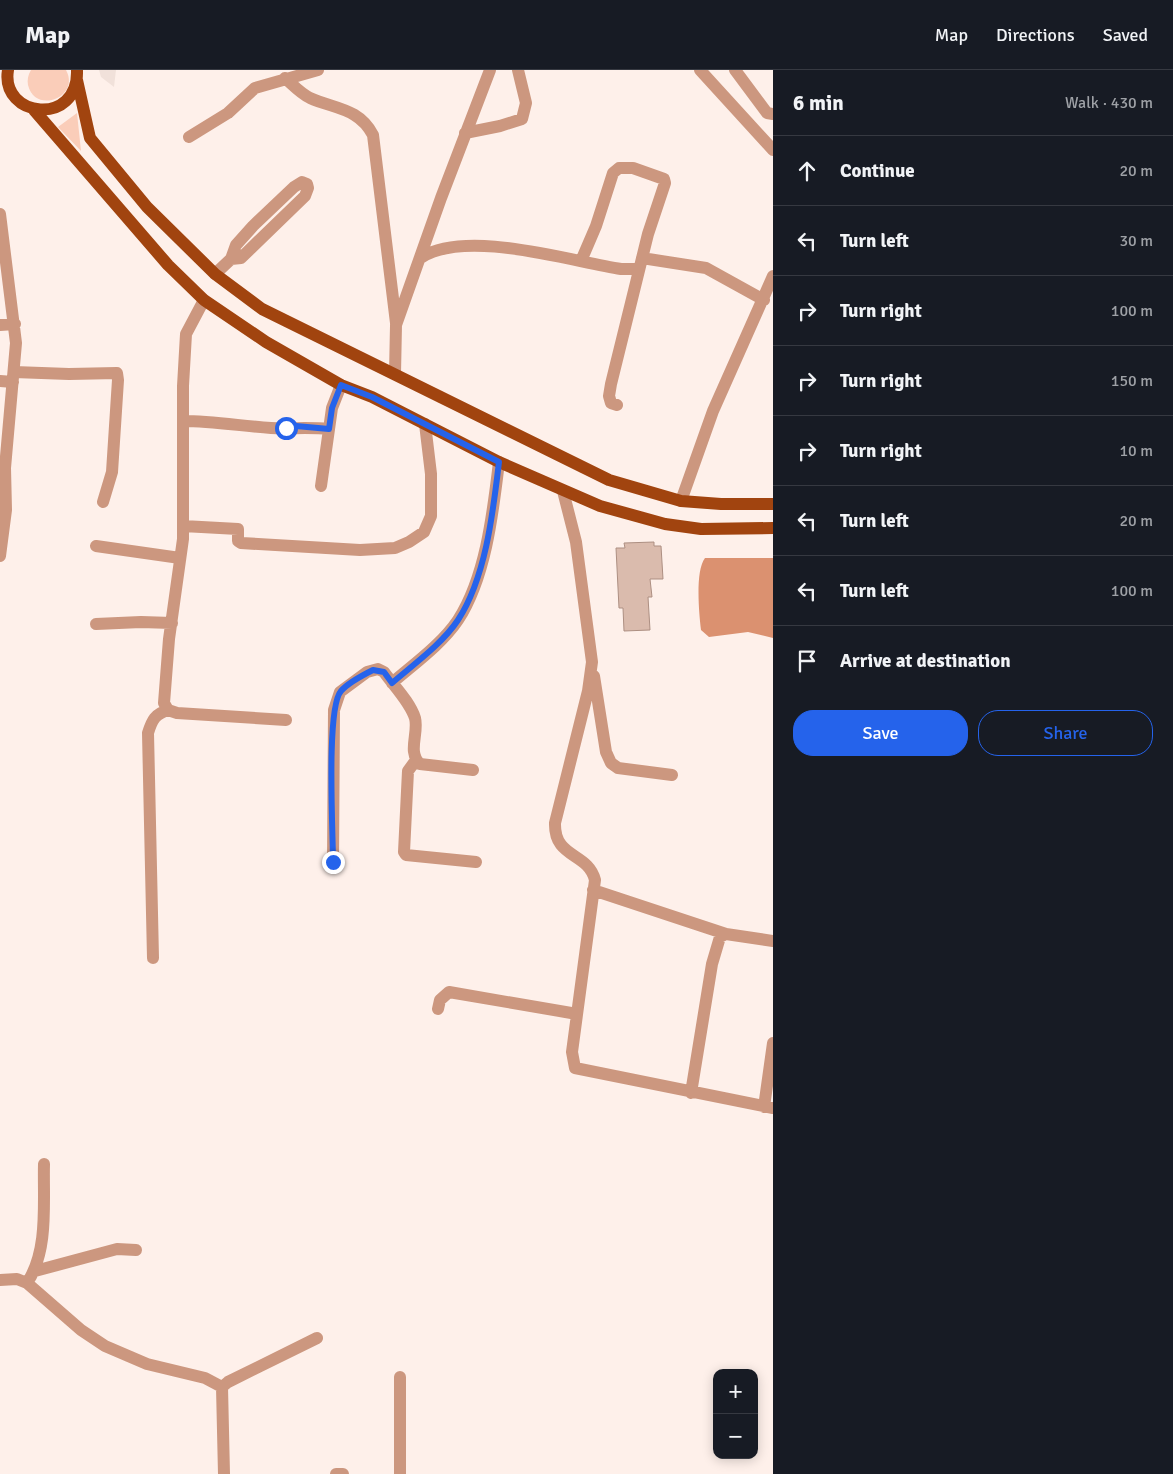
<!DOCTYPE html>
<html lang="en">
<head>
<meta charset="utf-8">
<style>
	body { margin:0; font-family:Signika,sans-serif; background:#242831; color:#f1f3f6 }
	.controls { position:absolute; right:15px; bottom:15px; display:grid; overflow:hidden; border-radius:10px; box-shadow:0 2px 12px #0003 }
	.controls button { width:45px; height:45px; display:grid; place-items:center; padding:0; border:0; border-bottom:1px solid #363941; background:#171b24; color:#f1f3f6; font:25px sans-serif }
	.stop { position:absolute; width:15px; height:15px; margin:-11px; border:4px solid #2563eb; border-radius:50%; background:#fff }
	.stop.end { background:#2563eb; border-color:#fff; box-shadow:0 1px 5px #0008 }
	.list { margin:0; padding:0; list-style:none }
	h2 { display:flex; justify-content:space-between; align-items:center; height:65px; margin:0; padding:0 20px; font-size:21px }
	h2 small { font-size:16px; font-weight:400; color:#9ea1a6 }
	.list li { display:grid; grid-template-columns:32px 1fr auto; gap:15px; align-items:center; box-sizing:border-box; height:70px; padding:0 20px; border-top:1px solid #363941 }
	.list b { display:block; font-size:19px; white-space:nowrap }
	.list em { font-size:16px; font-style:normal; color:#9ea1a6 }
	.actions { display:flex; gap:10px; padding:15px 20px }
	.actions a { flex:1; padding:11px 0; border:1px solid #2563eb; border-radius:20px; text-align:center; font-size:18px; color:#2563eb }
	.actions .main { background:#2563eb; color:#fff }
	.icon { flex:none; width:28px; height:28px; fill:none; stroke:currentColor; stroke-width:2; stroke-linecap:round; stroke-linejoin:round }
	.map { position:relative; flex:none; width:773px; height:1404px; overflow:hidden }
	header { display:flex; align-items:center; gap:30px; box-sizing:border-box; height:70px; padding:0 25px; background:#171b24; border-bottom:1px solid #363941 }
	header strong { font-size:24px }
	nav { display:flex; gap:28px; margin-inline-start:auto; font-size:18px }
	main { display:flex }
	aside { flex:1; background:#171b24 }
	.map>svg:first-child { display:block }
	.built { fill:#f1e1da }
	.green { fill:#facdb9 }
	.water { fill:#db9170 }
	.building { fill:#dabbad; stroke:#ad8f82 }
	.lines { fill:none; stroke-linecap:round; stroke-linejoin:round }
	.minor { stroke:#cc977f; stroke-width:12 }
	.major { stroke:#a1440f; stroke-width:12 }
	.route { stroke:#2563eb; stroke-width:6 }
</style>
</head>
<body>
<header>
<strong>Map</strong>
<nav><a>Map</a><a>Directions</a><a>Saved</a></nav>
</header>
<main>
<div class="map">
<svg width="773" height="1404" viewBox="0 0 773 1404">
	<rect width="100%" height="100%" fill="#fef0ea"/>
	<!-- built -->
	<path class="built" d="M 99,0 L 116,0 L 114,17 L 101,7 Z"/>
	<!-- green -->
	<path class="green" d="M 31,0 L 66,0 C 81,27 35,45 28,15 C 27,10 28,5 31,0 Z
		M 77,43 L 81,81 L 58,57 Z"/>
	<!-- water -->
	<path class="water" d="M 705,488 L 773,488 L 773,568 L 748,562 L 709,567 L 701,560 C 699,543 695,501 705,488 Z"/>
	<!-- building -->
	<path class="building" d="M 654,472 L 654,476 L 661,476 L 663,509 L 650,509 L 652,527 L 648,527 L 650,560 L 624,561 L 623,538 L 619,538 L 616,478 L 625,478 L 624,473 Z"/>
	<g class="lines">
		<!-- minor -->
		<path class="minor" d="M 700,0 L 773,80
			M 735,0 L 767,43 L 773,44
			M 285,8 C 293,15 300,23 310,28 C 335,39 359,38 373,65 L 396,253
			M 465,63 L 500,56 L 522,49 L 526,33 L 518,0
			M 189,67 L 228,43 L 255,18 L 318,0
			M 0,144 L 16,273 L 5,398 L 6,440 L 0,486
			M 422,187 C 468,159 569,191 621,199 L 639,199
			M 642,188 L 706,198 L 764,230
			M 581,191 L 596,156 L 613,103 L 619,98 L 633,98 L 664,109 L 665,113 L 648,164 L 611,314 L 609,326 L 611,333 L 617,335
			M 215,204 L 231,189 L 236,175 L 253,156 L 294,117 L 302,112 L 307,114 L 308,118 L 305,126 L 241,188 L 231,189
			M 204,230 L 186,264 L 183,316 L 183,469 L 169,569 L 164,633 L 168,640 L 177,643 L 286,650
			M 0,255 L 15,254
			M 14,302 L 69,304 L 117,303 L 118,310 L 112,402 L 103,432
			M 395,304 L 396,255 L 441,128 L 490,0
			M 0,311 L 13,312
			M 183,351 C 213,351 241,356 271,358 C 290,359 309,357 329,359
			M 321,416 L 332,338 L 341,315
			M 563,421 L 576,472 L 592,592 L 588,621 L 555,753 C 554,789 588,782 595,810 L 572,982 L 575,998 L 773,1038
			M 681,431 L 713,341 L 773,206
			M 183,456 L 238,459 L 238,471 L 241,473 L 360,480 L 395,478 L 409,472 L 424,462 L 431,446 L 431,404 L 425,354
			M 96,476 L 180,488
			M 96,554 L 141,552 L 172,553
			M 594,606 L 606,682 L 611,693 L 618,698 L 672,705
			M 392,613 C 414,594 442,574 458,550 C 486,507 493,442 499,392
			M 416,690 L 408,701 L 404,782 L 406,785 L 476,792
			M 333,792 L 334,640 L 340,622 L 367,602 L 378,599 L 384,602 C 394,616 410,632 415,648 C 419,663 407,682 420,694 L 473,700
			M 593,820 L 726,864
			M 153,888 L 148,663 C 152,650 155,644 168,640
			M 438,939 L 440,930 L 449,922 L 577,944
			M 691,1023 L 712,894 L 720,867 L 726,864 L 773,871
			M 764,1037 L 773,973
			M 35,1201 L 117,1179 L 136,1180
			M 0,1210 L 17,1209 L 27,1213 L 81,1260 L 105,1276 L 147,1294 L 205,1308 L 222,1317
			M 27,1213 C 49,1180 43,1132 44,1094
			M 224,1404 L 222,1317 L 228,1312 L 317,1268
			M 336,1404 L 343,1404
			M 400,1404 L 400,1307"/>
		<!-- major -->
		<path class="major" d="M 8,0 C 0,48 79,57 77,0
			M 77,10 L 90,68 L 147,137 L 215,204 L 262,239 L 609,410 L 681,431 L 721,434 L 773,434
			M 34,40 L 168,195 L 204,230 L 266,272 L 341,315 L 372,327 L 499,392 L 600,436 L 665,454 L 701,459 L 773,458"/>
	</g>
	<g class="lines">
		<!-- route -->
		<path class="route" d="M 286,358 L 296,356 L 329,359 L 332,338 L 341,315 L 372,327 L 499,392 C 493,442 486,507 458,550 C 442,574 414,594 392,613 L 384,602 L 373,600 C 363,605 348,613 341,621 C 326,638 333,763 333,792"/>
	</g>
</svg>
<div class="controls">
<button>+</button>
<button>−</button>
</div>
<div class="stop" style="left:286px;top:358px"></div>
<div class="stop end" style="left:333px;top:792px"></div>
</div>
<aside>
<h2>6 min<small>Walk · 430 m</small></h2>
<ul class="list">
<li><svg class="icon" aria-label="ahead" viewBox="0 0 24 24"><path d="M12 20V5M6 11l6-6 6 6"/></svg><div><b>Continue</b></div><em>20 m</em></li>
<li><svg class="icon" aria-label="left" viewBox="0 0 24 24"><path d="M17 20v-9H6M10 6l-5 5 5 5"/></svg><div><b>Turn left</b></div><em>30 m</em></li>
<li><svg class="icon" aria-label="right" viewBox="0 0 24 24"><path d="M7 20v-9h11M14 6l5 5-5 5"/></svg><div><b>Turn right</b></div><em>100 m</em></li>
<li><svg class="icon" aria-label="right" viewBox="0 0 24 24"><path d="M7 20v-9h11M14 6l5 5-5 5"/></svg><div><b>Turn right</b></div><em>150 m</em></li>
<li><svg class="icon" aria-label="right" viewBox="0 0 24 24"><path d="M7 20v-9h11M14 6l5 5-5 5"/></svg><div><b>Turn right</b></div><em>10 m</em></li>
<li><svg class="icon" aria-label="left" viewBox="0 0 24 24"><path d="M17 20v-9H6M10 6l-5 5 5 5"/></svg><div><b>Turn left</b></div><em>20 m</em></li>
<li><svg class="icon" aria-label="left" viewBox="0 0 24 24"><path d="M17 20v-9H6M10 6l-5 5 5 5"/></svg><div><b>Turn left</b></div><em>100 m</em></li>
<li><svg class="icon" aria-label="arrive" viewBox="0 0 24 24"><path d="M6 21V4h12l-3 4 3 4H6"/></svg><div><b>Arrive at destination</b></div></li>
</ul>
<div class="actions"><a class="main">Save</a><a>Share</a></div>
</aside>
</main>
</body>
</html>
